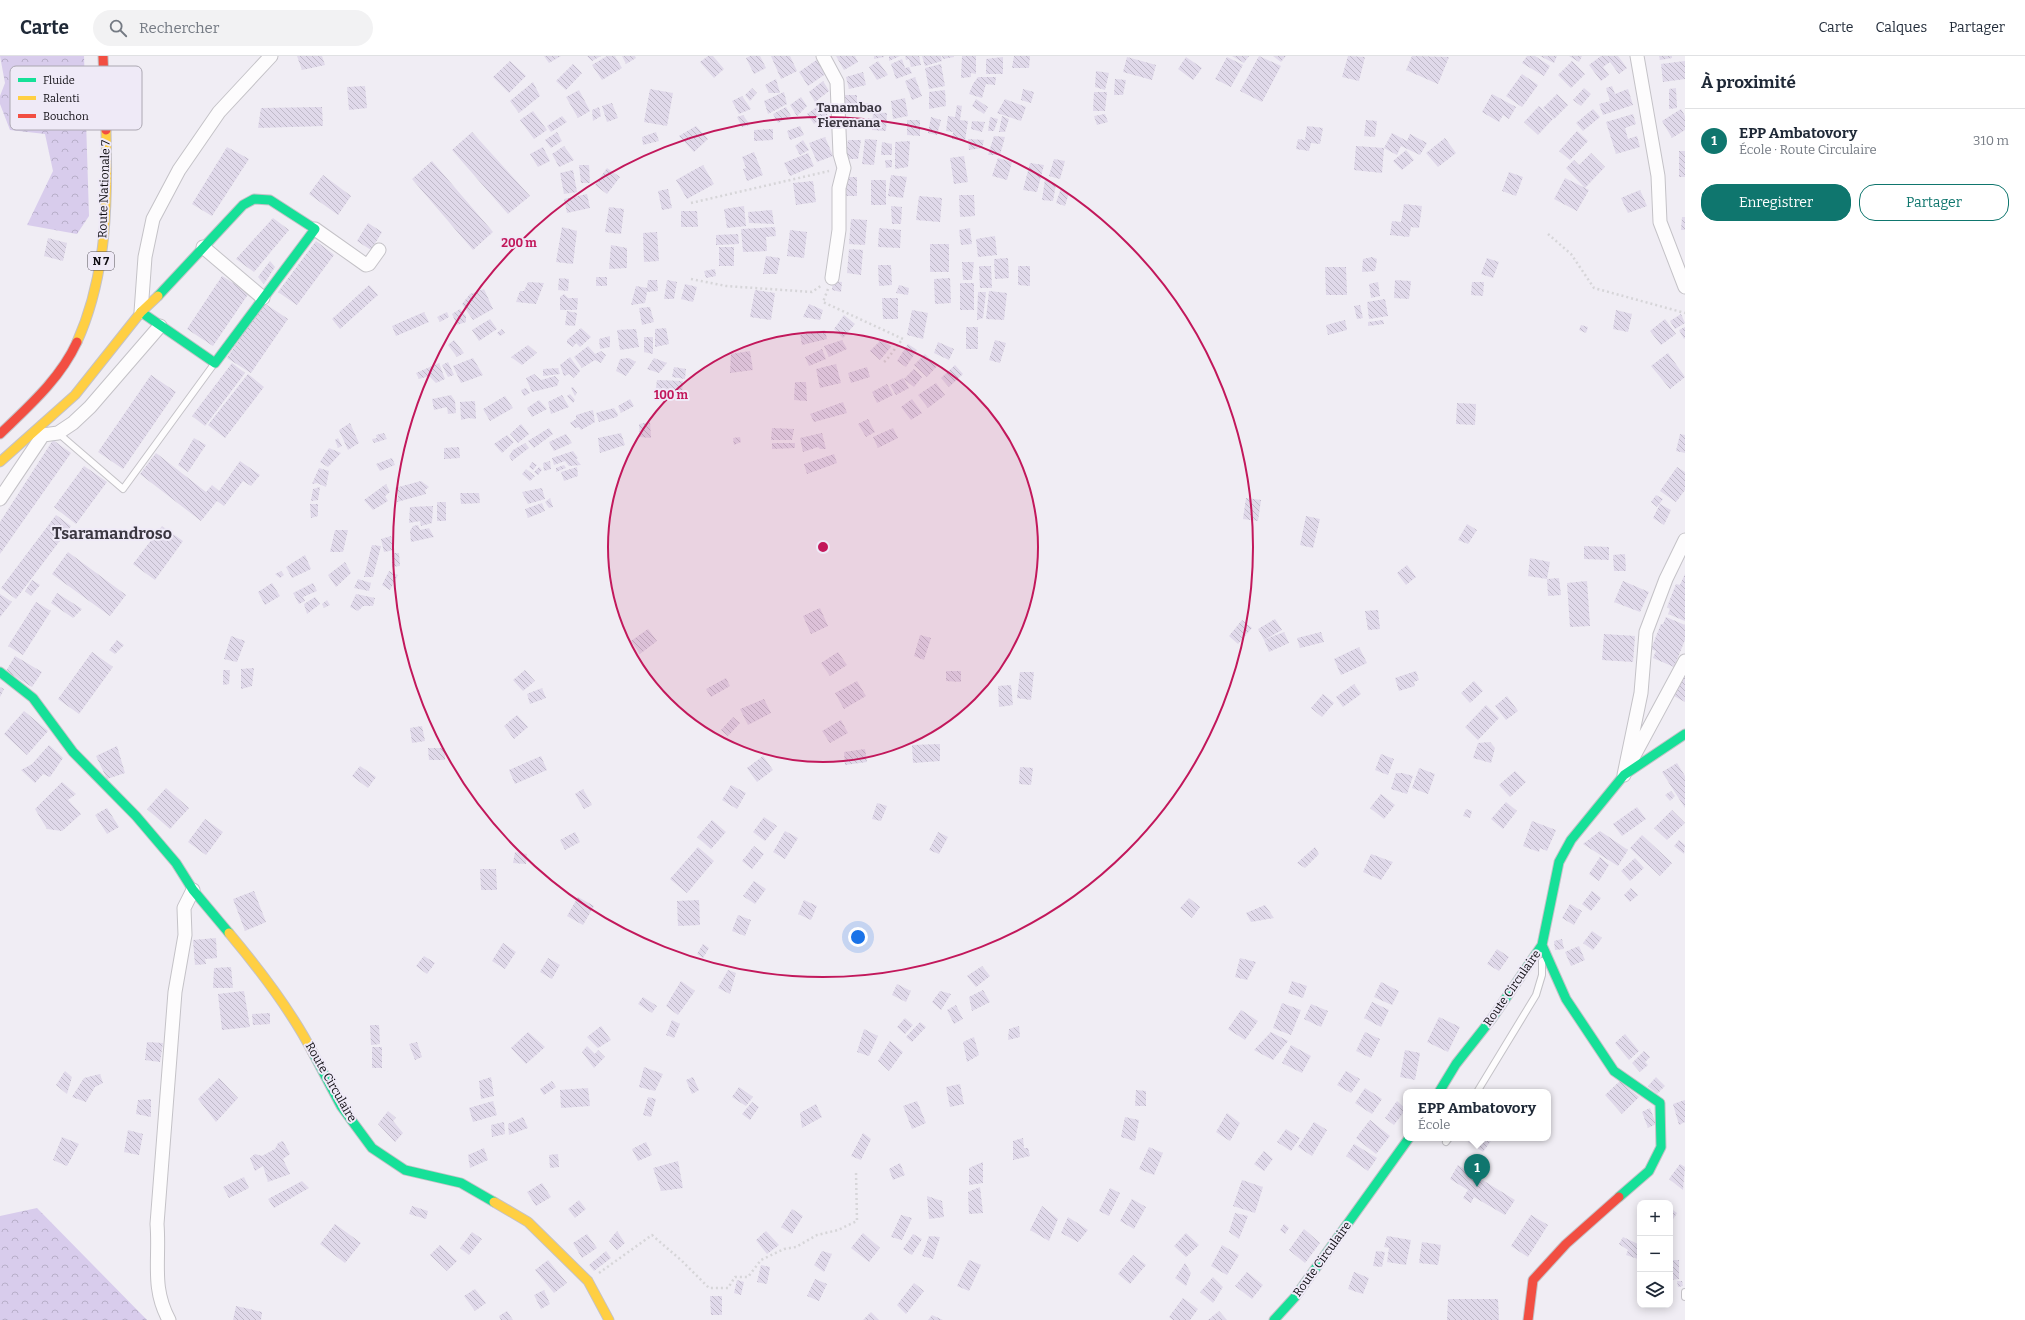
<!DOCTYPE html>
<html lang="fr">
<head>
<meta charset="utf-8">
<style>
	body { margin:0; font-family:Bitter,serif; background:#f2f2f3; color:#1f2937 }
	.controls { position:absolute; right:12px; bottom:12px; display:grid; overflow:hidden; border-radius:8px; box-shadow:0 2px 10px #0003 }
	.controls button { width:36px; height:36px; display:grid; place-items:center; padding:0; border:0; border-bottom:1px solid #e0e1e3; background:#fff; color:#1f2937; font:20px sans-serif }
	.you { position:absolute; left:858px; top:881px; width:14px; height:14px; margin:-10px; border:3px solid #fff; border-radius:50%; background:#1a73e8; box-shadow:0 0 0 6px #1a73e833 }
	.badge { display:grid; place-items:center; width:26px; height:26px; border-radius:50%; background:#0f766e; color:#fff; font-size:13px; font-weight:700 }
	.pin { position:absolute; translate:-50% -33px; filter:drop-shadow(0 1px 2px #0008) }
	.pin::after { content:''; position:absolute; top:21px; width:14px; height:12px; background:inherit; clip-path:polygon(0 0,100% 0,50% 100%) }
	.popup { position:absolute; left:1403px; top:1033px; width:148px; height:52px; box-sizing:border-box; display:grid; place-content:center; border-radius:8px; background:#fff; filter:drop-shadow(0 1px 3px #0005); font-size:13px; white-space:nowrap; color:#747a83 }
	.popup b { font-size:15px; color:#1f2937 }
	.popup::after { content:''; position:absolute; left:50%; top:100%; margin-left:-8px; border:8px solid transparent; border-top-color:#fff }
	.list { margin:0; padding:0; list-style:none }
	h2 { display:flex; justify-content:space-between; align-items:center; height:52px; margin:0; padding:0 16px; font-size:17px }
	h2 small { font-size:13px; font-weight:400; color:#747a83 }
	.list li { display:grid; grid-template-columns:26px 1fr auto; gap:12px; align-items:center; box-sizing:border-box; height:64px; padding:0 16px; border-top:1px solid #e0e1e3 }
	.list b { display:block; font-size:15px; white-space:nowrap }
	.list p { margin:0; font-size:13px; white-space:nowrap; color:#747a83 }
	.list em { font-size:13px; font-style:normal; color:#747a83 }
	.actions { display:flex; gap:8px; padding:12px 16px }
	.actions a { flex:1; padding:9px 0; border:1px solid #0f766e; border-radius:16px; text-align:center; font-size:14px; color:#0f766e }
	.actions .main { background:#0f766e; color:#fff }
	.icon { flex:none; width:22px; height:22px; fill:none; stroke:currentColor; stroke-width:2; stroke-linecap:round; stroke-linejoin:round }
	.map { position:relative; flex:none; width:1685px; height:1264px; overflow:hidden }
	header { display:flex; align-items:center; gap:24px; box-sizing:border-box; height:56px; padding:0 20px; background:#fff; border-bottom:1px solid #e0e1e3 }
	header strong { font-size:19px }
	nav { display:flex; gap:22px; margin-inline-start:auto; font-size:14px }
	.search { width:280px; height:36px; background:#f2f2f3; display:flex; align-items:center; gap:10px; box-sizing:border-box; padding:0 14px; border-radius:22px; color:#747a83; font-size:15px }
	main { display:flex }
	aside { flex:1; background:#fff }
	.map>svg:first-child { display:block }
	.forest { fill:url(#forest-crowns) }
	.building { fill:url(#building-back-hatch) }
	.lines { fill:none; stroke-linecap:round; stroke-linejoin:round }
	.lane-casing { stroke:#c4c2c7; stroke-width:8 }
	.street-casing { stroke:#c4c2c7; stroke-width:15 }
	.fast-casing { stroke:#c4c2c7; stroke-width:11 }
	.slow-casing { stroke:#c4c2c7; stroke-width:11 }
	.jam-casing { stroke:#c4c2c7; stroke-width:11 }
	.path { stroke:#d6d5d8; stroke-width:2.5; stroke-dasharray:2 3; stroke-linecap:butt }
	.lane { stroke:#fdfcfd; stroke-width:6 }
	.street { stroke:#fdfcfd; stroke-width:13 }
	.fast { stroke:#16e098; stroke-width:9 }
	.slow { stroke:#ffcf43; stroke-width:9 }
	.jam { stroke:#f24e42; stroke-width:9 }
	.ring { fill:none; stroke:#c2185b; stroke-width:2 }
	.labels { text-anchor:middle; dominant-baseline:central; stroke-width:4; stroke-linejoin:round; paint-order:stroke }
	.shield { fill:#efeaf7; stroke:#524f57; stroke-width:1 }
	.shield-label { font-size:11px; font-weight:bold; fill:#0f0d12 }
	.street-label { font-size:12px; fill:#0f0d12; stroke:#efeaf7 }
	.neighbourhood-label { font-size:13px; font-weight:bold; fill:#3b3741; stroke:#efeaf7 }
	.district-label { font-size:16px; font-weight:bold; fill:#3b3741; stroke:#efeaf7 }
	.key { fill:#efeaf7; stroke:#aca8b2; stroke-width:1 }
	.key-label { font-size:11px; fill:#0f0d12 }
	.centre { fill:#c2185b; stroke:#efeaf7; stroke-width:2 }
	.ring-label { font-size:12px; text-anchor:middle; font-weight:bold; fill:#c2185b; stroke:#efeaf7; stroke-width:4; stroke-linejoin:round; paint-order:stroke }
</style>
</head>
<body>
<header>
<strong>Carte</strong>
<div class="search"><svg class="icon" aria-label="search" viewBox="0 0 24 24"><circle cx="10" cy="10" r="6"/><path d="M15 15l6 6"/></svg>Rechercher</div>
<nav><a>Carte</a><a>Calques</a><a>Partager</a></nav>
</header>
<main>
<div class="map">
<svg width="1685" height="1264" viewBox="0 0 1685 1264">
	<defs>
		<pattern id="forest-crowns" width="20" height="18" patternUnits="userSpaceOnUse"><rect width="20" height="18" fill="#d8ccec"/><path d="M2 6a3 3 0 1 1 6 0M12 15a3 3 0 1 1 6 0" fill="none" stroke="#b8aec9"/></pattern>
		<pattern id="building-back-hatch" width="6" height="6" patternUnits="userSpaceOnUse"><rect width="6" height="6" fill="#e0d9ea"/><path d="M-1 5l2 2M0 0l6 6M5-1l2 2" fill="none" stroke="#bfb9c8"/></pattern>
	</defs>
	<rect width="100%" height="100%" fill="#f0edf4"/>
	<!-- forest -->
	<path class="forest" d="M 0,0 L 84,0 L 89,160 L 77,178 L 27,169 L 53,115 L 45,78 L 10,74 L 0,48 L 0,40 L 5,27 Z
		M 37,1152 L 147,1264 L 0,1264 L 0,1160 Z"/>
	<!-- building -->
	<path class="building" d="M 297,0 L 322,0 L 325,9 L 302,14 Z
		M 544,0 L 561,0 L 549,7 Z
		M 587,0 L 601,0 L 592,5 Z
		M 607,0 L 615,0 L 622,12 L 602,24 L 592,9 Z
		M 622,0 L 635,0 L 636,2 L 626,8 Z
		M 708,0 L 713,0 L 724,13 L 714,22 L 700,6 Z
		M 750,0 L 760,0 L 766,12 L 754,18 L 746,2 Z
		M 771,0 L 790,0 L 797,15 L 781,23 Z
		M 836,0 L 855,0 L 858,6 L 844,14 Z
		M 874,0 L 884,0 L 884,1 L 874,3 Z
		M 889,0 L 900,0 L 889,5 Z
		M 905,0 L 919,0 L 921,9 L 911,11 L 909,3 L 906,4 Z
		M 922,0 L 941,0 L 942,5 L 925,10 Z
		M 942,0 L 954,0 L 954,1 L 943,3 Z
		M 962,0 L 976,0 L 976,18 L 971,17 L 971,21 L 961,22 Z
		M 1014,0 L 1030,0 L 1029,12 L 1012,12 Z
		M 1232,0 L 1249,0 L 1244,7 Z
		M 1259,0 L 1281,10 L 1262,46 L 1240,35 Z
		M 1273,0 L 1286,0 L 1281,6 Z
		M 1348,0 L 1365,1 L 1359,25 L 1342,21 Z
		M 1412,0 L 1449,1 L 1438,28 L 1406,14 Z
		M 1527,0 L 1535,0 L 1550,10 L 1544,20 L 1522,7 Z
		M 1540,0 L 1557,0 L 1554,7 Z
		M 1569,0 L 1582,0 L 1579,6 Z
		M 1601,0 L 1618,0 L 1627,12 L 1619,18 L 1610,6 L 1603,11 L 1609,19 L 1601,25 L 1589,9 Z
		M 1659,0 L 1672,0 L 1672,2 L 1660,4 Z
		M 1003,1 L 1003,18 L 986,18 L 986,3 Z
		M 1127,1 L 1156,9 L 1152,24 L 1123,16 Z
		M 1186,1 L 1202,12 L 1193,24 L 1178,13 Z
		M 1227,1 L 1243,9 L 1231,31 L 1215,23 Z
		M 818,3 L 827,17 L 808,30 L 799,16 Z
		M 902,3 L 905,12 L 909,11 L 912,17 L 896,23 L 891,8 Z
		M 510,5 L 526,20 L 509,37 L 493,21 Z
		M 878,5 L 888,19 L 877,24 L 869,11 Z
		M 1572,5 L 1585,18 L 1571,32 L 1558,19 Z
		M 1685,5 L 1685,23 L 1663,26 L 1661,8 Z
		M 573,8 L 582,17 L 566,34 L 556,25 Z
		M 941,8 L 945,30 L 929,33 L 925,12 Z
		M 1096,15 L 1109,17 L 1105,34 L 1095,31 Z
		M 863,16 L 866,29 L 849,33 L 846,21 Z
		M 1522,18 L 1538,29 L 1522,51 L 1506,40 Z
		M 915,21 L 922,40 L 912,44 L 905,25 Z
		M 978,21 L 996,21 L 995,29 L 986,28 L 982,42 L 969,38 L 973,28 Z
		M 776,23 L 780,37 L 769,37 L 765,29 Z
		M 1115,23 L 1126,24 L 1123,39 L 1114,39 Z
		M 823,25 L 829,35 L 815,46 L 809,36 Z
		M 533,26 L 540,40 L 519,57 L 510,45 Z
		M 365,30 L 367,52 L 349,54 L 347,31 Z
		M 1612,30 L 1615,38 L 1628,33 L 1633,49 L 1603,59 L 1599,48 L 1610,45 L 1606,32 Z
		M 752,32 L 757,37 L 750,45 L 745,39 Z
		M 1584,32 L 1591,38 L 1581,50 L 1573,44 Z
		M 1676,32 L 1677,52 L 1669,53 L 1669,33 Z
		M 650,33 L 673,37 L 667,70 L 644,66 Z
		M 1023,33 L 1034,36 L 1031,47 L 1021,44 Z
		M 579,34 L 590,55 L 578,62 L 566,41 Z
		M 945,34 L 946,50 L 929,53 L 929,36 Z
		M 784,36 L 787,48 L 768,58 L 764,45 Z
		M 1094,36 L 1107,36 L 1105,55 L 1093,55 Z
		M 1492,38 L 1516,51 L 1509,63 L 1503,59 L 1499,66 L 1482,56 Z
		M 1557,38 L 1568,49 L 1554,63 L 1543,52 Z
		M 845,39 L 857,39 L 857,48 L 868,47 L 869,54 L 845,55 Z
		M 742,40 L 751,53 L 739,58 L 732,45 Z
		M 801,41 L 807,50 L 797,60 L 790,49 Z
		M 905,42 L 908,60 L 893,63 L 891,45 Z
		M 976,43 L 988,51 L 984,58 L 972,50 Z
		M 1005,43 L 1026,51 L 1021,65 L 997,57 Z
		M 612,47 L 618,62 L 607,66 L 602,50 Z
		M 821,48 L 828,58 L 814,68 L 807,58 Z
		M 957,49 L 962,50 L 960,64 L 968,65 L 965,85 L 952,83 L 953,76 L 946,75 L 948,60 L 955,61 Z
		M 1539,50 L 1553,63 L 1538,79 L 1524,66 Z
		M 322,51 L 323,70 L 258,72 L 261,52 Z
		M 599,51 L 601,60 L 593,65 L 592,54 Z
		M 786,51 L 791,60 L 778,67 L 773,58 Z
		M 1593,53 L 1600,61 L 1583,75 L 1576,67 Z
		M 1681,53 L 1685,60 L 1685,74 L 1672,82 L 1662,65 Z
		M 533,55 L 547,74 L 534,83 L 520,64 Z
		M 873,56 L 887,57 L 886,75 L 872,74 Z
		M 1105,58 L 1108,66 L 1097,69 L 1094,60 Z
		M 1633,58 L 1636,68 L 1625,72 L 1628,83 L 1637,80 L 1640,91 L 1616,98 L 1606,66 Z
		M 743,59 L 750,69 L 742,71 L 737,61 Z
		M 562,60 L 567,66 L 551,76 L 547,70 Z
		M 1002,60 L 1009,63 L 1005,76 L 999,76 Z
		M 931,61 L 941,64 L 937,79 L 928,77 Z
		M 990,61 L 998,63 L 994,75 L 988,75 Z
		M 907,64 L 920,64 L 920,80 L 907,79 Z
		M 1366,64 L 1377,65 L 1375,81 L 1364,80 Z
		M 972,65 L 985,66 L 982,76 L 971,73 Z
		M 696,70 L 708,83 L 694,96 L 679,80 Z
		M 800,70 L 804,79 L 790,84 L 787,75 Z
		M 1307,70 L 1323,72 L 1320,88 L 1311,87 L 1309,95 L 1296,93 L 1298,83 L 1305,84 Z
		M 773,73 L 773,84 L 754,85 L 754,74 Z
		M 1577,75 L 1588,85 L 1570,104 L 1559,95 Z
		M 472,76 L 530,140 L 508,158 L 452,94 Z
		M 557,76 L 562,85 L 551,92 L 545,84 Z
		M 656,76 L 659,85 L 643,89 L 642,81 Z
		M 1392,77 L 1407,85 L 1410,78 L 1427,87 L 1420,99 L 1401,90 L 1397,99 L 1384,92 Z
		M 994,80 L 1005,81 L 1000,99 L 988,99 Z
		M 825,81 L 833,100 L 817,106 L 809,87 Z
		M 1445,82 L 1456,97 L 1438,111 L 1426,97 Z
		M 865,83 L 877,84 L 874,109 L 862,108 Z
		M 968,83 L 984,84 L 982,92 L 969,94 Z
		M 803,84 L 809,94 L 800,99 L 795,90 Z
		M 848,84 L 861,84 L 858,103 L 845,103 Z
		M 910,85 L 908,111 L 895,113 L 895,86 Z
		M 882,86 L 892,88 L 892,99 L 881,99 Z
		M 564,90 L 574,104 L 559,111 L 552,98 Z
		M 1356,90 L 1384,92 L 1382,117 L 1354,114 Z
		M 227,91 L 249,103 L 212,160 L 192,148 Z
		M 543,91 L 550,105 L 538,111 L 530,98 Z
		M 1406,94 L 1414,104 L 1402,114 L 1393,105 Z
		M 1679,95 L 1685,95 L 1685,121 L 1679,121 Z
		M 754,96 L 763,119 L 747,125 L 743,113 L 746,112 L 742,101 Z
		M 808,97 L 814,110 L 790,120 L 784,107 Z
		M 1591,97 L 1605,111 L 1585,132 L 1566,112 L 1574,104 L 1579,109 Z
		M 964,100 L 968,126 L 954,128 L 950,102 Z
		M 998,102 L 1012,106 L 1007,124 L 992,120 Z
		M 1054,103 L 1065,105 L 1060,123 L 1049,120 Z
		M 885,104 L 892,104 L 892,111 L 886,112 Z
		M 432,105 L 493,176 L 473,194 L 412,123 Z
		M 1030,107 L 1044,109 L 1037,136 L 1023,134 Z
		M 579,109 L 589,109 L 590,127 L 581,127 Z
		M 703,109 L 714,128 L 687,143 L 676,124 Z
		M 607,112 L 620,121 L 607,138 L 595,129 Z
		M 573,114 L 577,136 L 564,138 L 560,117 Z
		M 1509,116 L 1523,121 L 1516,140 L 1502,135 Z
		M 323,119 L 351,140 L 338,159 L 309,138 Z
		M 891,119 L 907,121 L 903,142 L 888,140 Z
		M 844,121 L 857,121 L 857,140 L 845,140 Z
		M 1565,122 L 1589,134 L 1577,155 L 1554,143 Z
		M 1045,123 L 1056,128 L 1053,145 L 1042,144 Z
		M 871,124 L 886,124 L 886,149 L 871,149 Z
		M 813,125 L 816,146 L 796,149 L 793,127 Z
		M 1061,132 L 1069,137 L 1065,150 L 1056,147 Z
		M 668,133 L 672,152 L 662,154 L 658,135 Z
		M 1640,134 L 1647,150 L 1628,157 L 1621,142 Z
		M 587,138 L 590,152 L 567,157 L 564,143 Z
		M 959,139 L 974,139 L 975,160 L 960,161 Z
		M 919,140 L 942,142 L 940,166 L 916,164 Z
		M 1404,148 L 1422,150 L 1419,172 L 1411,171 L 1409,181 L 1390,179 L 1392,165 L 1401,166 Z
		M 744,150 L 746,170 L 727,172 L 724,153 Z
		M 891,150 L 902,151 L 901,168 L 892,168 Z
		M 609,151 L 624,153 L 621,178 L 605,176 Z
		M 772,154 L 774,168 L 749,167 L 748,156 Z
		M 681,155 L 697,155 L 698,171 L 681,171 Z
		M 1682,161 L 1685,161 L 1685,174 L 1681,174 Z
		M 273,162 L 289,174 L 254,216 L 236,203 Z
		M 851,163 L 867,164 L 865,189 L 849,188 Z
		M 368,167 L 382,176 L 371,194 L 357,185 Z
		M 562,171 L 577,175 L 573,208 L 556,206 Z
		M 775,171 L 776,180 L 766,181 L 767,195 L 743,196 L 741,173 Z
		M 879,172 L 901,174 L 900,192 L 878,191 Z
		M 970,172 L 972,188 L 961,189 L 959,174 Z
		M 790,174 L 807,176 L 804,202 L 787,200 Z
		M 657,176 L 659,205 L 644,206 L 643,177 Z
		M 738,178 L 739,188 L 716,189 L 716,179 Z
		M 995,180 L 997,199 L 978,201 L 976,183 Z
		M 48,182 L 67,187 L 63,205 L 44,200 Z
		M 316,185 L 334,199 L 297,249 L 278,236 Z
		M 930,188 L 949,188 L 949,216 L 930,216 Z
		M 611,189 L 627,192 L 627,212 L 609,213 Z
		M 719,191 L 734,191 L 734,210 L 719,210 Z
		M 849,193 L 863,194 L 861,219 L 847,217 Z
		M 766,200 L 780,202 L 777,218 L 763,218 Z
		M 1372,201 L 1377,203 L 1375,215 L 1362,216 L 1363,203 Z
		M 1008,202 L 1009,222 L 995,223 L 994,203 Z
		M 1487,202 L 1499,206 L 1493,222 L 1481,218 Z
		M 270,205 L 275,211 L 264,228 L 258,221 Z
		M 962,206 L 974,206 L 972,224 L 963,224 Z
		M 878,209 L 891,209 L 892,229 L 879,230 Z
		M 979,210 L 991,210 L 992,232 L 980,232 Z
		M 1018,210 L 1030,210 L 1030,230 L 1018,229 Z
		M 1325,211 L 1346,211 L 1347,239 L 1326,239 Z
		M 715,213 L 716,220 L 706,222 L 704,215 Z
		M 222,220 L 249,237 L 213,290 L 187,273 Z
		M 596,221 L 607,221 L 607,230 L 596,230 Z
		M 559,222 L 569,223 L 568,235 L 558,234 Z
		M 950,222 L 951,247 L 935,248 L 934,223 Z
		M 648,224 L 657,224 L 658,235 L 647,236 L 645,247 L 631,249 L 636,230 L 647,232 Z
		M 667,224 L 677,226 L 674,243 L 664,243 Z
		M 1395,224 L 1411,225 L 1409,243 L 1394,242 Z
		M 833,225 L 842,226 L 841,236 L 832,234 Z
		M 528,226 L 544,227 L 536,248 L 516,246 L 520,235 L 524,235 Z
		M 1378,226 L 1380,240 L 1371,242 L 1369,228 Z
		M 1472,226 L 1484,226 L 1483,240 L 1471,239 Z
		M 960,227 L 974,227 L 974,254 L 960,254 Z
		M 685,228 L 697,231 L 693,246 L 681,243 Z
		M 369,229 L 378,239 L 340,273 L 332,263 Z
		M 899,229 L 909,232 L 908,239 L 896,237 Z
		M 484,233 L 493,253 L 473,264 L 462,248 L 470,238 Z
		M 755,234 L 775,237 L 771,264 L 750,261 Z
		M 989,235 L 1007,237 L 1004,264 L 986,263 Z
		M 978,236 L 986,236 L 983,262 L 977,264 Z
		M 564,238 L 568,242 L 578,242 L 577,254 L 560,254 L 560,241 Z
		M 882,242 L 898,242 L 898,263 L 883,263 Z
		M 1385,243 L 1388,260 L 1369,263 L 1367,246 Z
		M 264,247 L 288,263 L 251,317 L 227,302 Z
		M 809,248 L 823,254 L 820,264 L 803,261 Z
		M 1360,249 L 1363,262 L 1357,263 L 1354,250 Z
		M 650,251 L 654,266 L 642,269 L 639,252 Z
		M 460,253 L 466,260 L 466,266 L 457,269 L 452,258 Z
		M 912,254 L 928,257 L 923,283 L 907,279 Z
		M 1616,254 L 1632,258 L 1628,276 L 1613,273 Z
		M 567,255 L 577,257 L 575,270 L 565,269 Z
		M 424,256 L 429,266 L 396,280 L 392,270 Z
		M 447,256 L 449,261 L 440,266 L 437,261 Z
		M 1681,258 L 1685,267 L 1675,273 L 1670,265 Z
		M 844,259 L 855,268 L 843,282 L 834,273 Z
		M 490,263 L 497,273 L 479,285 L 472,274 Z
		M 1665,263 L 1676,278 L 1661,289 L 1650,275 Z
		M 1345,264 L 1347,274 L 1328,279 L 1326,269 Z
		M 1383,264 L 1384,268 L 1368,270 L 1368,266 Z
		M 1581,269 L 1588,271 L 1586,277 L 1579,274 Z
		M 966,271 L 978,271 L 978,293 L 966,293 Z
		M 1685,271 L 1685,282 L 1684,283 L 1679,274 Z
		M 581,272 L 591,281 L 580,291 L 576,287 L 573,291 L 567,287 L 567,284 Z
		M 666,272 L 669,288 L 655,291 L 655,273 Z
		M 502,273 L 505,277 L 500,280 L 497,277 Z
		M 636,273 L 639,291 L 620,294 L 617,274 Z
		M 825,274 L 827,283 L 802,289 L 800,279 Z
		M 610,280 L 610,291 L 600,293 L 599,283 Z
		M 644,281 L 653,281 L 653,298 L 644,296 Z
		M 882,283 L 891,291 L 880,304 L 870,295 Z
		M 454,284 L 464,297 L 457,301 L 448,289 Z
		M 842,284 L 847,293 L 829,301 L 824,290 Z
		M 995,284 L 1006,287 L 1000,307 L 989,304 Z
		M 938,286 L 954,293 L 949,304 L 934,297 Z
		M 908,288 L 917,294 L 906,311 L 897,305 Z
		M 528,289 L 537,297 L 522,309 L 511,301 Z
		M 588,290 L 595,298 L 601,295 L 606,299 L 601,307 L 595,304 L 582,312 L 574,301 Z
		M 822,293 L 826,303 L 809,310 L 805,301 Z
		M 750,295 L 753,314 L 730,317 L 731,298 Z
		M 1668,297 L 1685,321 L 1670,333 L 1651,310 Z
		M 925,298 L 937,310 L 927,321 L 914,309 Z
		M 570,301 L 580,315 L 574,322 L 569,318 L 564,320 L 560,309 Z
		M 473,302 L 483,319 L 461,327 L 453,310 Z
		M 629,302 L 636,306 L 626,320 L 616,315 L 620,303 Z
		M 654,302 L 667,307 L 659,317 L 647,313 Z
		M 448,306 L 454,319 L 448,321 L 442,309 Z
		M 232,307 L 245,317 L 205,370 L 192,360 Z
		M 439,307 L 445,323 L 436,327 L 429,320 L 419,323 L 416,317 Z
		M 836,308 L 841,327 L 820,332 L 816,313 Z
		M 955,309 L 963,318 L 949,331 L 941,322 Z
		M 674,311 L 686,313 L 685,323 L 672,321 Z
		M 867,311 L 870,321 L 851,327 L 848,317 Z
		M 558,312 L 560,318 L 543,320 L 543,313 Z
		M 914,313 L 922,321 L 914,331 L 904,323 Z
		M 248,318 L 264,331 L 225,382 L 208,369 Z
		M 534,318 L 541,324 L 555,320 L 559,325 L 557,330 L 532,336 L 526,322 Z
		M 151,319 L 176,336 L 123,413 L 98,396 Z
		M 903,322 L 909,332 L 896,339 L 890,329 Z
		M 657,324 L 683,325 L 682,340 L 655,339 Z
		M 795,326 L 806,326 L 807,345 L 794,344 Z
		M 936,327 L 945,339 L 928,352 L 918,339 Z
		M 887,328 L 893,339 L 877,347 L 872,336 Z
		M 573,331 L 577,337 L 575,340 L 571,332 Z
		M 526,332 L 530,337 L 524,340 L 521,334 Z
		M 570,338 L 575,344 L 573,347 L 567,340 Z
		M 451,339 L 455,345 L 456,357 L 448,358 L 447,351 L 434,354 L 432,343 Z
		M 562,339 L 569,351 L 551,358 L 548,346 Z
		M 505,340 L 513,352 L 490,365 L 483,353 Z
		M 630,343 L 634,350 L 621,357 L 618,350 Z
		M 912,343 L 922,357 L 911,364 L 901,351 Z
		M 539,344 L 547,353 L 532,361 L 527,352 Z
		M 475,345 L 476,363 L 469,362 L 461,364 L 460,346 Z
		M 843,346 L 847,357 L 814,366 L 810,358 Z
		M 1457,347 L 1476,348 L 1475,369 L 1456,368 Z
		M 614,352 L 618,358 L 617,361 L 599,366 L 596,357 Z
		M 593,354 L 595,366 L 581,374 L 579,371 L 575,372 L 570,367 L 576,363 L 576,359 Z
		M 868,363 L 875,376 L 866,381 L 858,368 Z
		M 650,366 L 651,382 L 640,381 L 639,368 Z
		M 350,367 L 359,387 L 348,394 L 339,374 Z
		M 521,368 L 529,378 L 518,387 L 510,378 Z
		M 549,372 L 553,378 L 534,392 L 528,385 Z
		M 772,372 L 794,373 L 792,384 L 771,384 Z
		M 893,372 L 898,382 L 878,392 L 873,381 Z
		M 384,377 L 387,383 L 374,387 L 372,383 L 377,382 L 376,379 Z
		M 621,377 L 625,389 L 600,397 L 598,382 Z
		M 822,377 L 826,393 L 820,393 L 818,391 L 803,396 L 800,382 Z
		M 566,378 L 572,387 L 554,395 L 549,386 Z
		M 1680,378 L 1685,379 L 1685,397 L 1676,395 Z
		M 507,379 L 514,386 L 502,397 L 494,388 Z
		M 740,381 L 741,386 L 734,389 L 733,382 Z
		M 194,382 L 206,389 L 188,416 L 178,409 Z
		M 338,382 L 342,390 L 338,392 L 335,384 Z
		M 53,384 L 71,397 L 0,498 L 0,466 Z
		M 525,387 L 529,392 L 512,405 L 509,400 L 513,394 Z
		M 772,387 L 795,387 L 795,392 L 772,393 Z
		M 459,391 L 460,402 L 444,403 L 444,392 Z
		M 329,392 L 341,397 L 328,411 L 320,406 Z
		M 573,395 L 578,402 L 576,403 L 581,409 L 569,410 L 565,405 L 554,409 L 552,402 Z
		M 156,397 L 206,436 L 212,429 L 219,435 L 240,405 L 260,419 L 251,430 L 243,425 L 224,450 L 217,445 L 201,465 L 140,418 Z
		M 834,398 L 837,407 L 807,418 L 804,408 Z
		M 392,402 L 395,409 L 380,415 L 376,408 Z
		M 550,405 L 551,413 L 544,415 L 543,407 Z
		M 532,406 L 537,409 L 533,414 L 529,411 Z
		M 564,409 L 566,412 L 556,416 L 556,412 Z
		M 84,410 L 107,426 L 76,468 L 54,451 Z
		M 539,411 L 542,414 L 538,419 L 534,416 Z
		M 577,411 L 578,420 L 564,425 L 561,416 Z
		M 1677,411 L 1685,416 L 1685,434 L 1676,446 L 1660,435 Z
		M 319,412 L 329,415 L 326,431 L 317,427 L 312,428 Z
		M 526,413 L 535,420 L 530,425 L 522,418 Z
		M 421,425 L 429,431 L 425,434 L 426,438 L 397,446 L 398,440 L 395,432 Z
		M 386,428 L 390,436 L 385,440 L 388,445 L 373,454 L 364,444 Z
		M 320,431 L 318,444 L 311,445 L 313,433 Z
		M 542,432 L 545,443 L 528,448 L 522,436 Z
		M 460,437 L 479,437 L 480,447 L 461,448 Z
		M 1656,439 L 1663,443 L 1657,451 L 1651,446 Z
		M 550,442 L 553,451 L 549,452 L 545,446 Z
		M 1246,442 L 1261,444 L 1258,465 L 1243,463 Z
		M 437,446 L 446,446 L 446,465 L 437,465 Z
		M 542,447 L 545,455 L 528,462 L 525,453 Z
		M 310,448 L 318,448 L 318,460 L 311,462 Z
		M 1660,448 L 1671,454 L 1664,469 L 1653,462 Z
		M 433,450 L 432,467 L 421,470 L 420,465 L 409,467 L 410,451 Z
		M 56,459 L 71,470 L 16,543 L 1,532 Z
		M 1306,460 L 1320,463 L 1313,492 L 1300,489 Z
		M 1467,468 L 1477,474 L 1468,488 L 1458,484 Z
		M 418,469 L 420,474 L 429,472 L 434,481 L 411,486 L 410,475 L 413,470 Z
		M 162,470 L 183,485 L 155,524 L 133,508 Z
		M 335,474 L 348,474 L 343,496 L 330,496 Z
		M 391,480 L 394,494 L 384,496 L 381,483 Z
		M 372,489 L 381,490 L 373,521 L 364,521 Z
		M 1584,490 L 1609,491 L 1609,504 L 1584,503 Z
		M 68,496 L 126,539 L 110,560 L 52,518 Z
		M 392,497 L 399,497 L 400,510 L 392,511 Z
		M 1625,498 L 1626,515 L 1614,515 L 1613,499 Z
		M 305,499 L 311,513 L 292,522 L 286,511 Z
		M 1530,502 L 1550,506 L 1547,523 L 1559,522 L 1561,539 L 1548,540 L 1547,523 L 1528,520 Z
		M 345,506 L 351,517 L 336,531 L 328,519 Z
		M 1407,509 L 1416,521 L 1406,529 L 1397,517 Z
		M 281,515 L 284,519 L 280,522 L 275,518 Z
		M 389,515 L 398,519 L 390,534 L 382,529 Z
		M 1685,518 L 1685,565 L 1668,558 L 1670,553 L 1667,551 L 1676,528 L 1680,529 Z
		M 358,523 L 371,527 L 369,535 L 354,532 Z
		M 32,524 L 40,529 L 31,540 L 25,535 Z
		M 1587,525 L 1590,570 L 1570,571 L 1567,527 Z
		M 1623,525 L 1649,536 L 1640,556 L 1614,546 Z
		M 272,527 L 280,540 L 265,549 L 258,536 Z
		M 313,527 L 317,535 L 303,541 L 305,545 L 299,548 L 293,537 Z
		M 57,537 L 82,553 L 73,562 L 51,547 Z
		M 0,538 L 12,546 L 0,561 Z
		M 356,538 L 375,542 L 373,550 L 363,550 L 358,555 L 350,551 Z
		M 315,541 L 320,548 L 307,558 L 304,548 Z
		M 327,544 L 330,549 L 324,552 L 322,548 Z
		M 36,546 L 51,555 L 23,599 L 8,590 Z
		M 820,552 L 828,570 L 811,578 L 803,560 Z
		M 1378,554 L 1380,573 L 1368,574 L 1365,555 Z
		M 1666,561 L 1685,569 L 1685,584 L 1674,611 L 1653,602 L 1656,595 L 1651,593 L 1661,568 L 1663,568 Z
		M 1275,563 L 1282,574 L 1264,584 L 1258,573 Z
		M 1242,564 L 1252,572 L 1238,588 L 1229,580 Z
		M 648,573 L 657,585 L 640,598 L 631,585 Z
		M 1284,576 L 1289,587 L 1269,596 L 1264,584 Z
		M 1321,576 L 1324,586 L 1300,592 L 1297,582 Z
		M 1604,578 L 1635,580 L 1633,606 L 1602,604 Z
		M 920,579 L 931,582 L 924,604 L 914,600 Z
		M 231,580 L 245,585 L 237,606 L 224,603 Z
		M 117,584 L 124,589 L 115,598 L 109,594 Z
		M 1359,591 L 1367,607 L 1341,619 L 1334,603 Z
		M 92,596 L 113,611 L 79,658 L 58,643 Z
		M 838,596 L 847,609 L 830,620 L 821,607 Z
		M 15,600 L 42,616 L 32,631 L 6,615 Z
		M 1685,610 L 1685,646 L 1674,640 L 1677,634 L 1674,633 Z
		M 254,612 L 252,630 L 241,633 L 241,613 Z
		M 223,614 L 230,614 L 229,628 L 223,629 Z
		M 525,614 L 535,625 L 523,635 L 513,624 Z
		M 946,615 L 961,615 L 961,626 L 946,625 Z
		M 1416,615 L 1419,624 L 1414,626 L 1415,630 L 1399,635 L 1395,622 Z
		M 1020,616 L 1034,616 L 1031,644 L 1017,642 Z
		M 726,622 L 730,630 L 711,641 L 706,633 Z
		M 857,625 L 866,640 L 844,653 L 835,637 Z
		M 1474,625 L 1483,635 L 1470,647 L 1461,637 Z
		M 1354,628 L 1361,638 L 1343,651 L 1336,641 Z
		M 1011,629 L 1013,649 L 999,651 L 998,630 Z
		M 0,631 L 4,633 L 0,641 Z
		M 542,632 L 546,642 L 530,648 L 527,638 Z
		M 1323,638 L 1334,647 L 1322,661 L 1311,652 Z
		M 1507,640 L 1518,655 L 1506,664 L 1495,650 Z
		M 764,643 L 771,657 L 748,669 L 740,653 Z
		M 1486,649 L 1499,662 L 1478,684 L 1465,671 Z
		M 24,655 L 48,675 L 27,699 L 4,678 Z
		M 517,659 L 528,671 L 514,683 L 504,670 Z
		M 733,661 L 740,667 L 728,680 L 721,674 Z
		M 841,664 L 848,677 L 830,687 L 822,675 Z
		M 422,670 L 425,685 L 412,687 L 410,672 Z
		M 1490,686 L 1495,692 L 1491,707 L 1473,702 L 1478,687 Z
		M 940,688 L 940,705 L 913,707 L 912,689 Z
		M 49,689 L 63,702 L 50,721 L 43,718 L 35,727 L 21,714 L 32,708 Z
		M 117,690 L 125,717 L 107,723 L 96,700 Z
		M 428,692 L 445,692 L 445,704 L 429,704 Z
		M 865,693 L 867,706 L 845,709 L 844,696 Z
		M 1381,698 L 1394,703 L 1388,719 L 1375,714 Z
		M 541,700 L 547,714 L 515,728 L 509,714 Z
		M 763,700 L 773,714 L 757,726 L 747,712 Z
		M 1677,707 L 1685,720 L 1685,752 L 1662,716 Z
		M 360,710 L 376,721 L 368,732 L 352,720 Z
		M 1020,711 L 1033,712 L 1031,729 L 1019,728 Z
		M 1419,712 L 1435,718 L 1428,738 L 1412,732 Z
		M 1515,715 L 1526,726 L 1510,741 L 1499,729 Z
		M 1396,717 L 1402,717 L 1413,720 L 1407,738 L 1391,733 Z
		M 62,726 L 76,738 L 68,744 L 81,758 L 62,775 L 47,773 L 35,753 Z
		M 731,729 L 746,737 L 737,753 L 722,744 Z
		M 166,732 L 189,752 L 170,773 L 147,753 Z
		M 583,733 L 592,749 L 584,753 L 575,738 Z
		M 1671,735 L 1675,740 L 1670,745 L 1665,739 Z
		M 1381,738 L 1395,749 L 1384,763 L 1370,752 Z
		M 1506,746 L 1517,755 L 1503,773 L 1491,763 Z
		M 877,747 L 887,750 L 881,765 L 872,763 Z
		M 1637,751 L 1646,763 L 1622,780 L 1613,768 Z
		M 107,752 L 119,771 L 107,778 L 95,759 Z
		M 1466,753 L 1472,755 L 1470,762 L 1463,760 Z
		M 1672,754 L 1685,767 L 1667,784 L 1654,772 Z
		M 764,761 L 777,770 L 765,785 L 753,776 Z
		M 205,763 L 223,776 L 206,799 L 188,786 Z
		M 712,764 L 726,776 L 711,793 L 697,781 Z
		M 1532,765 L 1556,774 L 1547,795 L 1540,792 L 1539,796 L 1523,790 Z
		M 785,775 L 798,782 L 785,803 L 773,796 Z
		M 1600,775 L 1628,794 L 1618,810 L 1583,788 Z
		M 575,776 L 580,786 L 565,794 L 560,784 Z
		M 938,776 L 948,781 L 939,798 L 929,794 Z
		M 1642,779 L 1672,807 L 1660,820 L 1630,792 Z
		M 1679,784 L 1685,789 L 1684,798 L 1674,790 Z
		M 754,790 L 764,798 L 752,813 L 742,805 Z
		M 698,791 L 714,805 L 687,837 L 670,823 Z
		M 1315,791 L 1319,798 L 1305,812 L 1297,807 Z
		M 515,796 L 527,798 L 526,808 L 513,807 Z
		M 1371,798 L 1393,806 L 1381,824 L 1363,816 Z
		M 1600,801 L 1609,809 L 1599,825 L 1589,818 Z
		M 1635,802 L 1644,812 L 1630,825 L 1621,815 Z
		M 480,813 L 496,813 L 497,834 L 481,834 Z
		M 754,825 L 766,833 L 755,848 L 743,840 Z
		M 1631,832 L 1638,839 L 1630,846 L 1624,839 Z
		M 254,835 L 266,866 L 245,875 L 233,843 Z
		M 1592,835 L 1601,842 L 1591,855 L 1582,848 Z
		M 578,841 L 594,850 L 583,869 L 567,860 Z
		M 1189,842 L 1200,851 L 1192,862 L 1180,852 Z
		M 699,844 L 700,869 L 678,870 L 677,845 Z
		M 804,844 L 817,850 L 811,864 L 798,858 Z
		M 1570,848 L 1582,855 L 1574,869 L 1562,862 Z
		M 1265,849 L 1274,862 L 1251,866 L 1246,857 Z
		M 738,859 L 751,864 L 745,880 L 732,875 Z
		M 1592,875 L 1602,882 L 1593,894 L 1583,887 Z
		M 216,882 L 217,902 L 205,903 L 206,908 L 195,909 L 193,884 Z
		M 1562,883 L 1564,893 L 1555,894 L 1554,885 Z
		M 503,887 L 516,896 L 505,913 L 492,905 Z
		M 703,888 L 709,892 L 703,902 L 697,898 Z
		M 1579,890 L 1585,904 L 1571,910 L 1565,896 Z
		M 1497,893 L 1509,901 L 1499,915 L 1487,908 Z
		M 424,900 L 435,907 L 427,918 L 416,910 Z
		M 548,902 L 560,909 L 552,923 L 540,916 Z
		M 1240,902 L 1256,906 L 1247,924 L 1235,921 Z
		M 982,910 L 990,920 L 976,931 L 967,920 Z
		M 231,911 L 233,932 L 213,932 L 214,912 Z
		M 728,914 L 736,917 L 730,938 L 718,932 Z
		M 681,925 L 695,935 L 678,959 L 666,950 Z
		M 1292,925 L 1307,930 L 1303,942 L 1288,937 Z
		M 1381,926 L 1399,935 L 1392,949 L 1374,941 Z
		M 897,928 L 911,935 L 906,946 L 892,939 Z
		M 983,934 L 990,946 L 972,955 L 969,941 Z
		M 244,935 L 250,971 L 222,974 L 218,938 Z
		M 940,935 L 951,938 L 941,954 L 932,946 Z
		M 643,941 L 657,950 L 652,957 L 638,948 Z
		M 1372,946 L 1389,954 L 1381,971 L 1364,962 Z
		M 1282,947 L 1301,954 L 1291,979 L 1273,972 Z
		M 1311,948 L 1328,955 L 1321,971 L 1304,963 Z
		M 956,949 L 963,963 L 954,968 L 947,954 Z
		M 1241,954 L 1258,965 L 1245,984 L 1228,973 Z
		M 270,957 L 270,968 L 253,969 L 252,958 Z
		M 1439,961 L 1460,971 L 1448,996 L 1427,986 Z
		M 905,962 L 913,969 L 905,978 L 897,971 Z
		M 672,964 L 680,968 L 674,982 L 666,979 Z
		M 920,966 L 926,971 L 912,986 L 906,981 Z
		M 370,969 L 379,969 L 380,988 L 371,989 Z
		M 601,970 L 611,984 L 598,992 L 587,981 Z
		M 1019,970 L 1020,981 L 1008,984 L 1009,973 Z
		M 864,973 L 878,980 L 869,1000 L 857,996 Z
		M 528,976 L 545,991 L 526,1008 L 511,992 Z
		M 1271,976 L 1288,985 L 1273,1004 L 1254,994 Z
		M 1365,976 L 1380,983 L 1371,1002 L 1356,995 Z
		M 1625,978 L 1639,995 L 1629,1004 L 1615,987 Z
		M 974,981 L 979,999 L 967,1006 L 963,986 Z
		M 890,985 L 903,996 L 889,1015 L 878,1005 Z
		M 147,986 L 163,987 L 160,1006 L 145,1004 Z
		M 417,986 L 422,1001 L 415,1004 L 409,988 Z
		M 1291,989 L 1311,1000 L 1302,1017 L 1282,1007 Z
		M 587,990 L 595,998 L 598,994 L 605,1001 L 594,1012 L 582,996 Z
		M 372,991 L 382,991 L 382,1012 L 372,1012 Z
		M 1405,994 L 1420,997 L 1415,1024 L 1400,1021 Z
		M 1644,995 L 1650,1001 L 1645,1006 L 1648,1009 L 1640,1016 L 1632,1007 Z
		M 644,1011 L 663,1018 L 655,1035 L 639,1031 Z
		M 65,1015 L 72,1021 L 67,1038 L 56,1029 Z
		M 1346,1015 L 1360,1023 L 1351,1037 L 1337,1029 Z
		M 100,1018 L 103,1027 L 95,1031 L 86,1046 L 72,1041 L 84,1022 Z
		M 491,1021 L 494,1040 L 481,1043 L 479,1025 Z
		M 693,1021 L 699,1034 L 692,1038 L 686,1024 Z
		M 1656,1021 L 1665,1030 L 1657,1038 L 1648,1030 Z
		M 219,1022 L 238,1042 L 216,1066 L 198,1043 Z
		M 552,1025 L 556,1031 L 544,1039 L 540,1033 Z
		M 1620,1025 L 1639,1041 L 1622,1058 L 1605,1039 Z
		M 960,1028 L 964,1048 L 950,1051 L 946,1031 Z
		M 739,1031 L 753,1041 L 746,1050 L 732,1041 Z
		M 588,1032 L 590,1050 L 561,1052 L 560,1034 Z
		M 1365,1032 L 1382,1043 L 1372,1058 L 1355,1047 Z
		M 1136,1034 L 1146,1035 L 1146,1050 L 1135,1050 Z
		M 648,1041 L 656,1043 L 651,1061 L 643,1059 Z
		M 151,1043 L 151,1061 L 136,1058 L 138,1044 Z
		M 1685,1044 L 1685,1066 L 1679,1069 L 1673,1048 Z
		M 493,1045 L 497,1059 L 473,1066 L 469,1052 Z
		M 917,1045 L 926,1067 L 912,1073 L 903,1050 Z
		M 1397,1045 L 1406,1053 L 1394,1069 L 1385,1062 Z
		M 752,1046 L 759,1051 L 750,1064 L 742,1058 Z
		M 816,1048 L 822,1061 L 802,1072 L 800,1057 Z
		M 1650,1052 L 1656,1068 L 1648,1072 L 1642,1056 Z
		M 388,1055 L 396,1062 L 393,1065 L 403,1077 L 395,1086 L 378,1068 Z
		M 1227,1057 L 1240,1067 L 1230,1085 L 1216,1076 Z
		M 523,1061 L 528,1072 L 509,1079 L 508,1068 Z
		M 1125,1061 L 1139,1064 L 1135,1085 L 1121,1081 Z
		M 1370,1064 L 1390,1080 L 1376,1098 L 1356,1082 Z
		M 504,1066 L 505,1078 L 492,1081 L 491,1069 Z
		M 1314,1066 L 1327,1074 L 1312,1100 L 1298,1091 Z
		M 1286,1073 L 1300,1082 L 1291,1095 L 1277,1086 Z
		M 128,1074 L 143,1078 L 139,1099 L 124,1096 Z
		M 863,1077 L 871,1083 L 861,1104 L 851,1100 Z
		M 62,1081 L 79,1088 L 67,1110 L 53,1104 Z
		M 1023,1082 L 1024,1092 L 1028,1092 L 1030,1100 L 1013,1104 L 1013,1085 Z
		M 1471,1082 L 1493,1082 L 1483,1096 L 1468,1086 Z
		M 283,1085 L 290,1098 L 283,1103 L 290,1118 L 268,1126 L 263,1110 L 255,1115 L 250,1102 L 255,1098 L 262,1100 L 275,1093 L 278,1087 Z
		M 646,1086 L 652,1099 L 638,1105 L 632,1093 Z
		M 1354,1088 L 1377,1102 L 1368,1115 L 1346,1100 Z
		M 1149,1091 L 1163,1097 L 1154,1119 L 1139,1113 Z
		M 484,1092 L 488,1104 L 470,1112 L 468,1099 Z
		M 1264,1095 L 1273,1103 L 1264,1115 L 1254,1108 Z
		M 558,1098 L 559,1111 L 550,1112 L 549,1099 Z
		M 678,1105 L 683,1132 L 661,1135 L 653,1112 Z
		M 983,1106 L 983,1127 L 969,1129 L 969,1112 Z
		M 900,1107 L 905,1119 L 893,1124 L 889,1113 Z
		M 1680,1108 L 1685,1111 L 1683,1134 L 1669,1123 Z
		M 1458,1109 L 1515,1144 L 1505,1159 L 1474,1141 L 1471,1147 L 1463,1142 L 1468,1134 L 1450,1123 Z
		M 244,1121 L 249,1132 L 229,1142 L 223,1131 Z
		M 1242,1124 L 1263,1131 L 1255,1157 L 1233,1150 Z
		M 302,1125 L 309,1132 L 274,1152 L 268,1143 Z
		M 542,1127 L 551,1141 L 536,1150 L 527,1136 Z
		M 980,1131 L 983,1157 L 969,1158 L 968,1136 Z
		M 1110,1132 L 1120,1137 L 1109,1160 L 1099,1155 Z
		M 927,1140 L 942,1145 L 944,1161 L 929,1163 Z
		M 1132,1143 L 1146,1151 L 1134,1173 L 1120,1165 Z
		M 579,1144 L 586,1153 L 575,1162 L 568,1153 Z
		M 412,1150 L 428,1155 L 426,1163 L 409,1158 Z
		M 1042,1150 L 1058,1163 L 1049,1185 L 1030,1174 Z
		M 1670,1152 L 1677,1157 L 1670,1168 Z
		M 792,1153 L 803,1160 L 792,1178 L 781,1171 Z
		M 1235,1157 L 1248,1160 L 1239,1183 L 1229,1176 Z
		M 901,1159 L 912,1162 L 902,1184 L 891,1181 Z
		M 1531,1159 L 1548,1169 L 1528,1201 L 1511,1190 Z
		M 1068,1161 L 1088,1174 L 1078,1186 L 1061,1177 Z
		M 335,1168 L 361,1187 L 345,1207 L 320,1188 Z
		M 1284,1168 L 1289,1172 L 1285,1178 L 1280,1174 Z
		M 1304,1173 L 1320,1187 L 1305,1207 L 1289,1194 Z
		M 617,1175 L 625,1187 L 617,1194 L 609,1185 Z
		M 766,1175 L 779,1189 L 767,1198 L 756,1184 Z
		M 472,1176 L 482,1183 L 469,1199 L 460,1192 Z
		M 863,1177 L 880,1192 L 869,1206 L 851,1192 Z
		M 1186,1177 L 1199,1189 L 1186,1201 L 1174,1190 Z
		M 587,1178 L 597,1192 L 582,1202 L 573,1187 Z
		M 913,1178 L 922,1183 L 912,1199 L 903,1193 Z
		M 929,1180 L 940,1181 L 933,1203 L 922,1200 Z
		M 1387,1180 L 1411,1184 L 1406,1209 L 1387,1206 L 1389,1192 L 1384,1191 Z
		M 1623,1181 L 1640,1189 L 1638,1203 L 1626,1199 L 1628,1194 L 1619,1188 Z
		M 1422,1186 L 1441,1189 L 1438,1209 L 1419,1207 Z
		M 440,1189 L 457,1205 L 447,1215 L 430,1199 Z
		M 1222,1189 L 1239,1199 L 1227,1219 L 1211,1210 Z
		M 606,1195 L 611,1202 L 594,1215 L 589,1209 Z
		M 822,1195 L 832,1198 L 824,1216 L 814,1209 Z
		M 1376,1195 L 1385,1196 L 1382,1211 L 1373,1210 Z
		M 1133,1199 L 1146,1209 L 1130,1228 L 1118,1218 Z
		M 548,1204 L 567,1227 L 554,1237 L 535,1214 Z
		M 969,1204 L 981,1209 L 969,1235 L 957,1230 Z
		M 1670,1204 L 1679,1204 L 1679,1223 L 1670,1224 Z
		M 1185,1207 L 1191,1217 L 1186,1230 L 1175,1222 Z
		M 761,1209 L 770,1211 L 767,1228 L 757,1226 Z
		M 1247,1216 L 1263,1229 L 1252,1243 L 1235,1230 Z
		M 1354,1216 L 1369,1222 L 1363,1238 L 1348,1233 Z
		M 1213,1221 L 1223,1231 L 1213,1247 L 1200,1236 Z
		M 815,1223 L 827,1228 L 819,1245 L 807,1240 Z
		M 737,1224 L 744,1226 L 741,1239 L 734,1237 Z
		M 1677,1225 L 1682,1225 L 1683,1230 L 1678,1231 Z
		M 914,1227 L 924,1235 L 906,1258 L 897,1249 Z
		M 475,1233 L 486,1247 L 475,1255 L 464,1240 Z
		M 544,1234 L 550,1248 L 541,1253 L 534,1239 Z
		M 710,1240 L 722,1240 L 722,1259 L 711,1259 Z
		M 1183,1242 L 1198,1253 L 1190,1264 L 1173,1264 L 1169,1261 Z
		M 1448,1243 L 1498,1243 L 1499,1264 L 1447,1264 Z
		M 236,1250 L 262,1256 L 261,1264 L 233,1264 Z
		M 507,1255 L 513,1264 L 501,1264 L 499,1260 Z
		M 1219,1255 L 1227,1264 L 1208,1264 Z
		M 871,1256 L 879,1264 L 863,1264 Z
		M 932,1259 L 943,1264 L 928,1264 Z"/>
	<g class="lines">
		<defs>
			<path id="lane" d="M 58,377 L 123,433 L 214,308
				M 1477,1036 L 1536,939 L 1542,919 L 1542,905
				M 1446,1086 L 1449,1082
				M 1685,1236 L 1685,1241"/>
			<path id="street" d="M 823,0 L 837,26 L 840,98 L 844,112 L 839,132 L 839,174 L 832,222
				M 1637,0 L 1658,120 L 1660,166 L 1685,231
				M 315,173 L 366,209 L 369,208 L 379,194
				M 203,191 L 263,242
				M 141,256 L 145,201 L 153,163 L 179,114 L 219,56 L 271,0
				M 0,443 L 43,379 L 58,377 L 73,367 L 90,351 L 160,270
				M 1630,707 L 1685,605
				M 1624,719 L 1641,637 L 1646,576 L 1666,523 L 1685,484
				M 169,1264 C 151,1231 160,1204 157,1168 L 175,936 L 185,879 L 184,852 L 193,834"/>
			<path id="fast" d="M 141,256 L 215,307 L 315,173 L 270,144 L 254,143 L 243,149 L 158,240
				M 0,616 L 33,642 L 73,696 L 136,760 L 176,807 L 193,834 L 229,877
				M 1542,889 L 1566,943 L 1614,1015 L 1660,1047 L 1661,1091 L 1649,1115 L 1619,1141
				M 313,997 L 341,1050 L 372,1092 L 405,1114 L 461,1127 L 494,1146
				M 1439,1036 L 1456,1008 L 1493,961 L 1542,889 L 1559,806 L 1571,784 L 1624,719 L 1685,678
				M 1274,1264 L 1295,1241 L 1409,1082"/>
			<path id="slow" d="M 77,286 C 107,219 108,146 106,74
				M 0,406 L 75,339 L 141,256 L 158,240
				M 229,877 C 260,914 291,954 313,997
				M 494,1146 L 528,1166 L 588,1225 L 609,1264"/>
			<path id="jam" d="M 103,0 L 106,74
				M 0,378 C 29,350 60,323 77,286
				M 1528,1264 L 1533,1224 L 1566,1188 L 1619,1141"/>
		</defs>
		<!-- lane casing -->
		<use href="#lane" class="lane-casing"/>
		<!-- street casing -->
		<use href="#street" class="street-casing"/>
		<!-- fast casing -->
		<use href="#fast" class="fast-casing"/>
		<!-- slow casing -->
		<use href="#slow" class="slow-casing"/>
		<!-- jam casing -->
		<use href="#jam" class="jam-casing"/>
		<!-- path -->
		<path class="path" d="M 691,147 L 829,115
			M 1548,178 L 1571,198 L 1594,232 L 1685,257
			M 691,223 L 726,230 L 812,236 L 822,229
			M 828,233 L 823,246 L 903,283 C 895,291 892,299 883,307
			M 599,1217 L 652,1179 L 682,1205 L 709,1232 L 728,1232 L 735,1221 L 748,1221 L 761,1204 L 784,1193 L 796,1191 L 817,1179 L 838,1174 L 857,1165 L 856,1115"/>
		<!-- lane -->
		<use href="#lane" class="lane"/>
		<!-- street -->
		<use href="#street" class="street"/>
		<!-- fast -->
		<use href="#fast" class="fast"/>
		<!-- slow -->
		<use href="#slow" class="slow"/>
		<!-- jam -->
		<use href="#jam" class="jam"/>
	</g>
	<!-- distance rings -->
	<circle cx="823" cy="491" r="215" fill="#c2185b" fill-opacity=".12"/>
	<g class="ring">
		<circle cx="823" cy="491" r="215"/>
		<circle cx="823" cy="491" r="430"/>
	</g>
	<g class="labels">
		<!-- shield labels -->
		<rect class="shield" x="88" y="196" width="26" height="18" rx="3"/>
		<g class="shield-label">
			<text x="101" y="205">N 7</text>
		</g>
		<!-- street labels -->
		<g class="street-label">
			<text transform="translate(104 133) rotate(-88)">Route Nationale 7</text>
			<text transform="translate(1512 932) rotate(-55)">Route Circulaire</text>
			<text transform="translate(331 1026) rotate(60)">Route Circulaire</text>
			<text transform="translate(1322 1203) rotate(-54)">Route Circulaire</text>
		</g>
		<!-- neighbourhood labels -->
		<g class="neighbourhood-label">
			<text x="849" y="51">Tanambao<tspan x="849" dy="15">Fierenana</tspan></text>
		</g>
		<!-- district labels -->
		<g class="district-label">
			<text x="112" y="477">Tsaramandroso</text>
		</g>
	</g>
	<!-- legend -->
	<rect x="10" y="10" width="132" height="64" rx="6" class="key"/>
	<rect x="18" y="22" width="18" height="4" fill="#16e098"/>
	<rect x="18" y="40" width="18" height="4" fill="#ffcf43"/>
	<rect x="18" y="58" width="18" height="4" fill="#f24e42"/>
	<g class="key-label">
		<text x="43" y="28">Fluide</text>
		<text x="43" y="46">Ralenti</text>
		<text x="43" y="64">Bouchon</text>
	</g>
	<circle cx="823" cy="491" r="6" class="centre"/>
	<g class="ring-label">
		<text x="519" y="191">200 m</text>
		<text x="671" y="343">100 m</text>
	</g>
</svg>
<div class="controls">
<button>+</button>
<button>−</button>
<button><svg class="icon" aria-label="layers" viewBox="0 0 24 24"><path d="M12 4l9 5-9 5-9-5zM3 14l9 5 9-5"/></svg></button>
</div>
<div class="you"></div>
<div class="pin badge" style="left:1477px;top:1131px">1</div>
<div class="popup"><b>EPP Ambatovory</b>École</div>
</div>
<aside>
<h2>À proximité<small></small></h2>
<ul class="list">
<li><span class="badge">1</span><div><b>EPP Ambatovory</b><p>École · Route Circulaire</p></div><em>310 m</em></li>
</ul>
<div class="actions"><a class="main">Enregistrer</a><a>Partager</a></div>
</aside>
</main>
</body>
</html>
